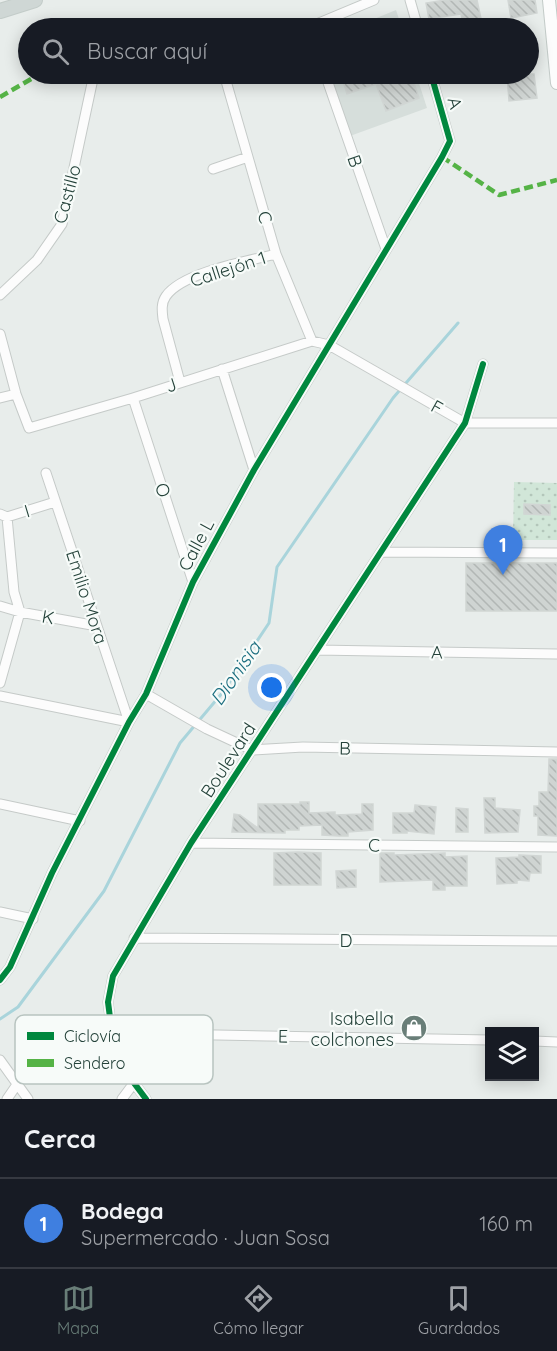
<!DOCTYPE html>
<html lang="es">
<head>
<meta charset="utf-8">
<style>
	body { margin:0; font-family:Quicksand,sans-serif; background:#20242c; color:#f1f3f6 }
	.controls { position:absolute; right:18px; bottom:18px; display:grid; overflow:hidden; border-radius:0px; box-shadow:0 3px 15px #0003 }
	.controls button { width:54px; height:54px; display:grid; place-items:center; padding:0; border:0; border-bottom:2px solid #363941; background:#171b24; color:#f1f3f6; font:30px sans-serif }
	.you { position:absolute; left:272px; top:688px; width:21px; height:21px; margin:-15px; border:4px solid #fff; border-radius:50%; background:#1a73e8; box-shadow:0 0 0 9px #1a73e833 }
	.badge { display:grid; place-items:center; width:39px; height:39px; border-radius:50%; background:#697e78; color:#fff; font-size:20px; font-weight:700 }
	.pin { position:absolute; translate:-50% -50px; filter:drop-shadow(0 2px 3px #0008) }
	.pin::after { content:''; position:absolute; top:32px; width:21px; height:18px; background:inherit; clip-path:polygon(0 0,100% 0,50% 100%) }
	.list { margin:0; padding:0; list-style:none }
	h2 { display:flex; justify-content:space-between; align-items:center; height:78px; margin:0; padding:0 24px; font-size:26px }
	h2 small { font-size:20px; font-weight:400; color:#9ea1a6 }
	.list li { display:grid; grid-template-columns:39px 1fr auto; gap:18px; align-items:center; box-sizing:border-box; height:90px; padding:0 24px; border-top:2px solid #363941 }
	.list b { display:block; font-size:22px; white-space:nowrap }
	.list p { margin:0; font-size:20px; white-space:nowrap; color:#9ea1a6 }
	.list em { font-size:20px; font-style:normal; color:#9ea1a6 }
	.icon { flex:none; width:33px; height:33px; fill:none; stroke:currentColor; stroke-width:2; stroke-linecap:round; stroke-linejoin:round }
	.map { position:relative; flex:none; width:557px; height:1099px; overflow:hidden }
	.search { position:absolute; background:#171b24; box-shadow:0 3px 15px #0003; left:18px; right:18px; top:18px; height:66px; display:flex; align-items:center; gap:15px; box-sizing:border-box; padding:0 21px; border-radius:33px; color:#9ea1a6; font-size:22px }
	.sheet { height:168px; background:#171b24 }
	nav { display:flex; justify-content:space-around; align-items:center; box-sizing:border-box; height:84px; border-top:2px solid #363941; background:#171b24; font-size:16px; color:#9ea1a6 }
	nav a { display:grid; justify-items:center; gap:3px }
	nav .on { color:#697e78 }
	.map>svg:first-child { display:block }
	.built { fill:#d6dedb }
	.grass { fill:url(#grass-dots) }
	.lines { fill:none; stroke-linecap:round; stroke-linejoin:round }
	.stream { stroke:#a9d4db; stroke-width:3 }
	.building { fill:url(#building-back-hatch); stroke:#d1d6d4; stroke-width:1.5 }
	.street-casing { stroke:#c5cac8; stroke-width:11 }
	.secondary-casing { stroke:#c3cbc8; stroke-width:14 }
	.primary-casing { stroke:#c3ccc9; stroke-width:16 }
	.street { stroke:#fcfcfc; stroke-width:9 }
	.secondary { stroke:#fcfcfc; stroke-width:12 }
	.primary { stroke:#cfd7d5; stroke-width:14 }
	.quiet { stroke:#55b346; stroke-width:4.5; stroke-dasharray:9 4.5; stroke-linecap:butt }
	.cycleway-casing { stroke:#f7fbf9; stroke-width:10 }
	.cycleway { stroke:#00873e; stroke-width:6 }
	.labels { text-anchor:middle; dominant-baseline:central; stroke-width:4.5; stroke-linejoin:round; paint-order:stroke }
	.street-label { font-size:18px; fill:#24423a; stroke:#f7fbf9 }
	.poi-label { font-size:18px; fill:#24423a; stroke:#f7fbf9; text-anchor:end }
	.water-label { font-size:20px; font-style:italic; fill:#1c6f80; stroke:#f7fbf9 }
	.key { fill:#f7fbf9; stroke:#b8c4c0; stroke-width:1.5 }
	.key-label { font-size:16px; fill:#24423a }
</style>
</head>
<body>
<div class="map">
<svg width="557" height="1099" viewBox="0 0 557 1099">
	<defs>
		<pattern id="grass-dots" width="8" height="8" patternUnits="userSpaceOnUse" patternTransform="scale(1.5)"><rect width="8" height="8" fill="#d1e6d8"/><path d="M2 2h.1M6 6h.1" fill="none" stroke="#b3c6ba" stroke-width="1.8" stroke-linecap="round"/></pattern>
		<pattern id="building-back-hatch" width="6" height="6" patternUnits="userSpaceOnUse" patternTransform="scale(1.5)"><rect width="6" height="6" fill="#cfd4d2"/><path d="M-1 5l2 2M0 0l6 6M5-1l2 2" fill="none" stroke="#b2b7b5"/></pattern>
	</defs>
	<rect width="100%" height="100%" fill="#e8edeb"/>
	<!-- built -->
	<path class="built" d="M 396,10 L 402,28 L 352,28 Z
		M 329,74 L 416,74 L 427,108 L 350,136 Z"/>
	<!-- grass -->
	<path class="grass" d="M 514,482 L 557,483 L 557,540 L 513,540 Z"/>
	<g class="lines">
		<!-- stream -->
		<path class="stream" d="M 0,1019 L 18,1007 L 104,891 L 180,743 L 223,692 L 269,623 L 277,567 L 393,398 L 458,323"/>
	</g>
	<!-- building -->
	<path class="building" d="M 445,0 L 477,0 L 483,28 L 464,28 L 461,14 L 429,19 L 426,3 Z
		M 508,0 L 535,0 L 537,13 L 511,18 Z
		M 341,74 L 411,74 L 419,98 L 386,111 L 376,84 L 347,94 Z
		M 507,74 L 534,74 L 537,98 L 509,101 Z
		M 524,504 L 550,505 L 550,515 L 524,514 Z
		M 466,563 L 557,563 L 557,611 L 466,611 Z
		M 549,759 L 557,759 L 557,836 L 538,835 L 538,816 L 534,816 L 534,806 L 539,806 L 539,792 L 548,792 Z
		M 484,798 L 495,798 L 495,808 L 520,810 L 518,832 L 485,833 Z
		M 300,802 L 309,802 L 309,813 L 335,812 L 335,815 L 362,814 L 362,804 L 373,804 L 373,830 L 348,832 L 348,836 L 339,836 L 322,835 L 322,825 L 299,826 L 299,830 L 285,830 L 285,833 L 232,832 L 234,814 L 240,815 L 258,828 L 258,804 L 300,804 Z
		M 415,805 L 436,807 L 434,834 L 407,831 L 407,833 L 393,833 L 393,813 L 414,813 Z
		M 456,808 L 468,809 L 468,832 L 456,832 Z
		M 298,852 L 321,853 L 321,885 L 274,885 L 274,853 Z
		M 380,853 L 394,853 L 394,855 L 445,853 L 445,857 L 467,856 L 467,886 L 445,886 L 445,890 L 433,890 L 433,880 L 380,882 Z
		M 519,855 L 541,856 L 541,873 L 530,873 L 529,881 L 517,880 L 517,883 L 497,884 L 496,858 L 519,857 Z
		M 356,870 L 356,887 L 337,888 L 336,871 Z"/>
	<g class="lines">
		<defs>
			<path id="street" d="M 410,0 L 418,28
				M 307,28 L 374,0
				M 224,74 L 276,254 L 312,341 L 329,345 L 465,423 L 557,423
				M 325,74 L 386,249
				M 213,169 L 248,157
				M 0,295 L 37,260 L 62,224 L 94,74
				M 0,334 L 16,394 L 29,428 L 133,398 L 312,341
				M 222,369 L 254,470
				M 180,382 L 163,319 C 162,311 161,303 166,296 C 183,272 248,261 276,254
				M 0,398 L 16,394
				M 133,398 L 193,582
				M 0,514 L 7,517 L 55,502
				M 382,552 L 557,553
				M 0,606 L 20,612 L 97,626
				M 317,650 L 557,654
				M 0,683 L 20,612 L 14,592 L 7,517
				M 146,694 L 207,729 L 252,750 L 303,747 L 557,752
				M 0,696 L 129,722 L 46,473
				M 0,804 L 80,821
				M 191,843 L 557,847
				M 0,912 L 33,919
				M 134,938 L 557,941
				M 0,980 L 10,967 L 52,873 L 129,722 L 146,694 L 193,582 L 254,470 L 442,157 L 450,141 L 431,74
				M 112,1033 L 490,1040
				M 534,1041 L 557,1042
				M 0,1060 L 28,1099
				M 7,1099 L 18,1083
				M 122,1099 L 134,1083
				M 146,1099 L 134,1083 L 112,1033 L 108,1002 L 113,976 L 191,843 L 465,423 L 483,364"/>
			<path id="secondary" d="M 549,0 L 557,83"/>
			<path id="primary" d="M 0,11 L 35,0"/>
		</defs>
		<!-- street casing -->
		<use href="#street" class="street-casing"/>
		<!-- secondary casing -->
		<use href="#secondary" class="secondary-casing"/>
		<!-- primary casing -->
		<use href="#primary" class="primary-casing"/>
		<!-- street -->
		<use href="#street" class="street"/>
		<!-- secondary -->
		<use href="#secondary" class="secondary"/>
		<!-- primary -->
		<use href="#primary" class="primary"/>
		<!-- quiet -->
		<path class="quiet" d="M 0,97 L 38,75 L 48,74
			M 442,157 L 499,195 L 557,180"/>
		<defs>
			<path id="cycleway" d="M 0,980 L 10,967 L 52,873 L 129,722 L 146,694 L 193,582 L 254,470 L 442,157 L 450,141 L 431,74
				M 146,1099 L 134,1083 L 112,1033 L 108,1002 L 113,976 L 191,843 L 465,423 L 483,364"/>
		</defs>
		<!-- cycleway casing -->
		<use href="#cycleway" class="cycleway-casing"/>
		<!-- cycleway -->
		<use href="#cycleway" class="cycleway"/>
	</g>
	<!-- icons -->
	<defs>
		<symbol id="shop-disc" viewBox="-11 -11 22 22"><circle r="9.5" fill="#697e78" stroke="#f7fbf9"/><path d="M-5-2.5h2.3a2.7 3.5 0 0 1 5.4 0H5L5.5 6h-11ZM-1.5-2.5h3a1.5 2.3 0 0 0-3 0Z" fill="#fff"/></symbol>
	</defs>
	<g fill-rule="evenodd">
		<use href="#shop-disc" x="399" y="1013" width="30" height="30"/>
	</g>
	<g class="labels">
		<!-- street labels -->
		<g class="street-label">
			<text transform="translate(455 103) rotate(74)">A</text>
			<text transform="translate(355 161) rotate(71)">B</text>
			<text transform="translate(67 194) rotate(-75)">Castillo</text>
			<text transform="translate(265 217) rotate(74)">C</text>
			<text transform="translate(228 269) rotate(-18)">Callejón 1</text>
			<text transform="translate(171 385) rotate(-18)">J</text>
			<text transform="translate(437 407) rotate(29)">F</text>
			<text transform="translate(163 490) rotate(72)">O</text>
			<text transform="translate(27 511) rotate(-17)">I</text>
			<text transform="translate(196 545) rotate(-62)">Calle L</text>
			<text transform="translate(87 597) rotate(72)">Emilio Mora</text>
			<text transform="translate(48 617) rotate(10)">K</text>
			<text transform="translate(437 652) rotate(1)">A</text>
			<text transform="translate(345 748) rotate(1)">B</text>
			<text transform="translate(228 760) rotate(-57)">Boulevard</text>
			<text transform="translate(374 845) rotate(1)">C</text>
			<text x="346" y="940">D</text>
			<text transform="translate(283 1036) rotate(1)">E</text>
		</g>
		<!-- poi labels -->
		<g class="poi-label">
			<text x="394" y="1018">Isabella<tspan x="394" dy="21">colchones</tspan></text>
		</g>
		<!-- water labels -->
		<g class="water-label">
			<text transform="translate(235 673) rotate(-55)">Dionisia</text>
		</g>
	</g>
	<!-- legend -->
	<rect x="15" y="1015" width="198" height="69" rx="9" class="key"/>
	<rect x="27" y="1032" width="27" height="8" fill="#00873e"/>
	<rect x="27" y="1059" width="27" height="8" fill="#55b346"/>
	<g class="key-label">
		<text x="64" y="1042">Ciclovía</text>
		<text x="64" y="1069">Sendero</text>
	</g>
</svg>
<div class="controls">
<button><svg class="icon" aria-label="layers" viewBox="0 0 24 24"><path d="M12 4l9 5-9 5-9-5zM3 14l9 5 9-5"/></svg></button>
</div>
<div class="you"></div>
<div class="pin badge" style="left:503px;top:575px;background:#3f7fe0">1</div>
<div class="search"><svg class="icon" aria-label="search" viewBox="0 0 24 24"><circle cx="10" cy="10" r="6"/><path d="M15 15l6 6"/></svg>Buscar aquí</div>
</div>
<section class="sheet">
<h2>Cerca<small></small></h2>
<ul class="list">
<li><span class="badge" style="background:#3f7fe0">1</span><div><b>Bodega</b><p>Supermercado · Juan Sosa</p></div><em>160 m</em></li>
</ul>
</section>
<nav>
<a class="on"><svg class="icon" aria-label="map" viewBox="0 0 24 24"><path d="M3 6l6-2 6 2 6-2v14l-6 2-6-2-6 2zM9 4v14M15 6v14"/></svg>Mapa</a>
<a><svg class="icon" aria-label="directions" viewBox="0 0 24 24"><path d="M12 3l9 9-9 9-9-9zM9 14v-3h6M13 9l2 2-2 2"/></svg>Cómo llegar</a>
<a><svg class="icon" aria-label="saved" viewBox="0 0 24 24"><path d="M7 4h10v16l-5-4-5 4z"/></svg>Guardados</a>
</nav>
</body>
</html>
